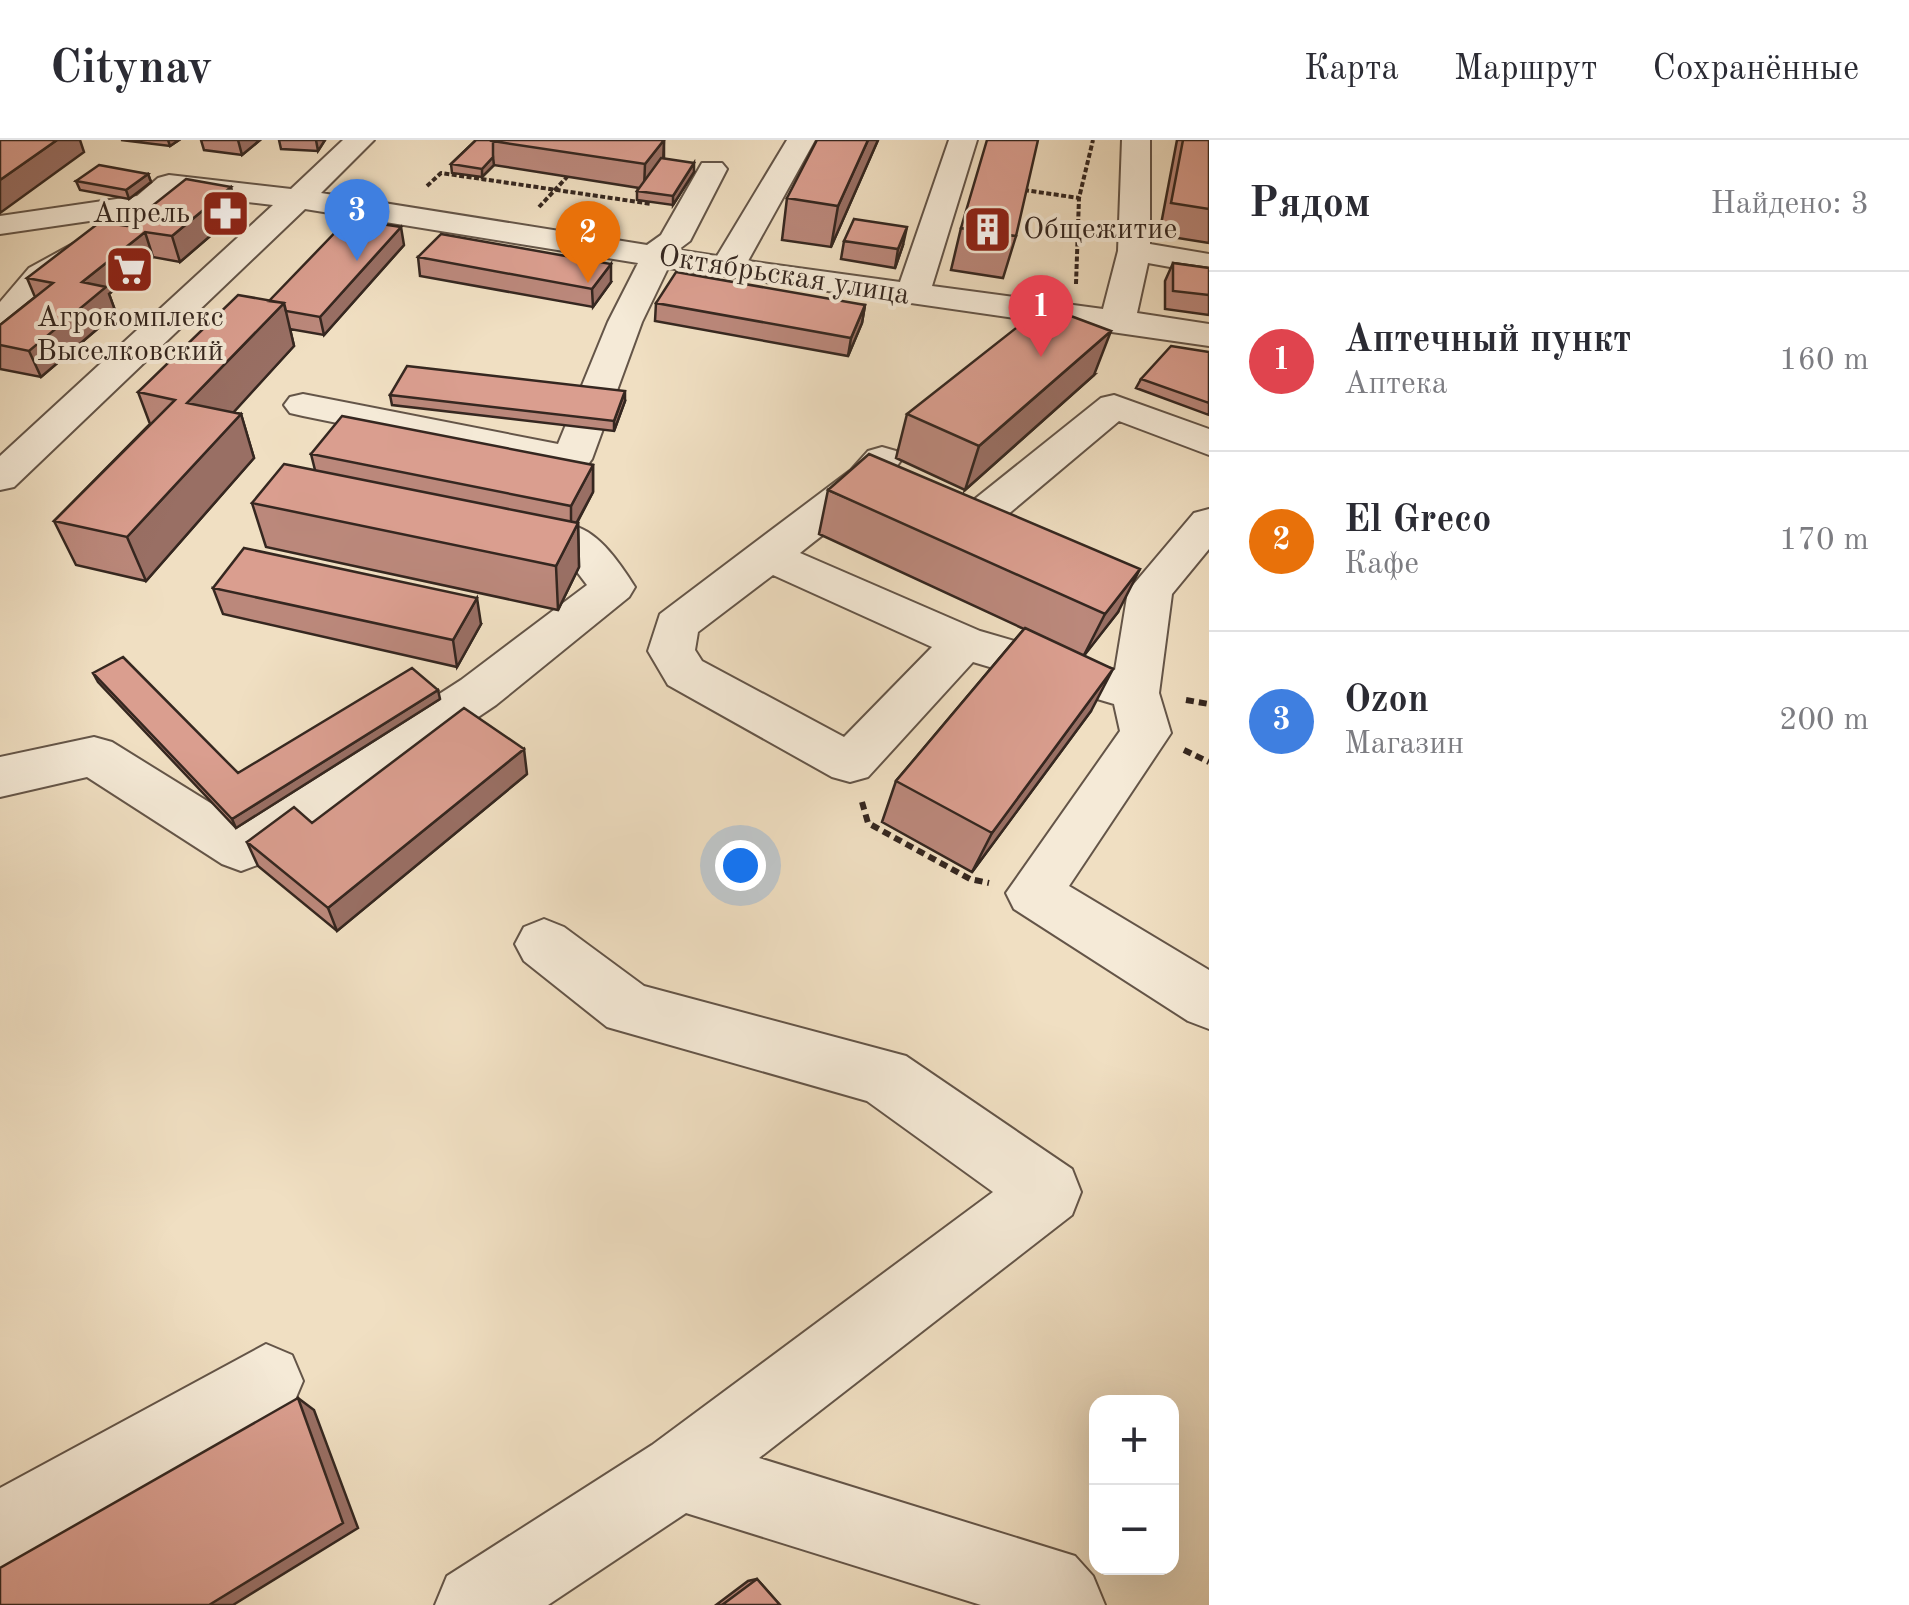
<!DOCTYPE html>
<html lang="ru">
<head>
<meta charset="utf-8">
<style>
	body { margin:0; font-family:"Old Standard TT",serif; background:#f2f2f3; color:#2b2b33 }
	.controls { position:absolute; right:30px; bottom:30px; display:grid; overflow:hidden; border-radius:20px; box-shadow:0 10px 40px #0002 }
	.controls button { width:90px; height:90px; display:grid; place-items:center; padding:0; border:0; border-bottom:2px solid #e1e1e2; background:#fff; color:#2b2b33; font:50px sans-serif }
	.you { position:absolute; left:740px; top:725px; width:35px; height:35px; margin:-25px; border:8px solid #fff; border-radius:50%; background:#1a73e8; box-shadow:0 0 0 15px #1a73e833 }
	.badge { display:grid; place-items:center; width:65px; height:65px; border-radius:50%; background:#0b8043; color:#fff; font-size:32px; font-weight:700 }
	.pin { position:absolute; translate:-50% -82px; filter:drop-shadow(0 2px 5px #0008) }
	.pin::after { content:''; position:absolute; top:52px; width:35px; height:30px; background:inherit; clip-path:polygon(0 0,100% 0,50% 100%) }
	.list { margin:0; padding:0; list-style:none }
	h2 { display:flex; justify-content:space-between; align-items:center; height:130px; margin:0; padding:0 40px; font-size:42px }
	h2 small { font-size:32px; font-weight:400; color:#7c7c81 }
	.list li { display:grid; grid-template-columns:65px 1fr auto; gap:30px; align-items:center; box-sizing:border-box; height:180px; padding:0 40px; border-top:2px solid #e1e1e2 }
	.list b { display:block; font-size:38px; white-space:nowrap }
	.list p { margin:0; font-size:32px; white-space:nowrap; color:#7c7c81 }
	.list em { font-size:32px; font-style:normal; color:#7c7c81 }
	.map { position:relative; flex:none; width:1209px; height:1465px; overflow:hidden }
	header { display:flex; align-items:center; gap:60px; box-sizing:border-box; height:140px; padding:0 50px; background:#fff; border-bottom:2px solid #e1e1e2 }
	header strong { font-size:48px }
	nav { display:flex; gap:55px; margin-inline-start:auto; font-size:35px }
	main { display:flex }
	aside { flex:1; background:#fff }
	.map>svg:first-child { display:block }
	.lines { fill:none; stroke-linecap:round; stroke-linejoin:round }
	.minor-casing { stroke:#645548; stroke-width:4 }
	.path-far1 { stroke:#352720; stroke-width:4; stroke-dasharray:5 2.5; stroke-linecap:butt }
	.path { stroke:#352720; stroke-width:6; stroke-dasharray:8 5; stroke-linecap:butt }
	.minor { fill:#f5ead7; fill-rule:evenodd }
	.wall { fill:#bb887b; stroke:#352720; stroke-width:2.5 }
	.shaded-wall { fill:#996f64; stroke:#352720; stroke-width:2.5 }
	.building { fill:#da9e8f; stroke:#352720; stroke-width:2.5 }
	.labels { text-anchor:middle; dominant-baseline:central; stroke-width:8; stroke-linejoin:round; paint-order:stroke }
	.far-poi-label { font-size:30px; fill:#352720; stroke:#f5ead7; text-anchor:end }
	.far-street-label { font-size:30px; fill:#352720; stroke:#f5ead7 }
</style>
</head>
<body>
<header>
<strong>Citynav</strong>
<nav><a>Карта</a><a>Маршрут</a><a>Сохранённые</a></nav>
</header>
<main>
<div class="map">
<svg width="1209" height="1465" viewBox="0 0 1209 1465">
	<rect width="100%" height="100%" fill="#f0dfc2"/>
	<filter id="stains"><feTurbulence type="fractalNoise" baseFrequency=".002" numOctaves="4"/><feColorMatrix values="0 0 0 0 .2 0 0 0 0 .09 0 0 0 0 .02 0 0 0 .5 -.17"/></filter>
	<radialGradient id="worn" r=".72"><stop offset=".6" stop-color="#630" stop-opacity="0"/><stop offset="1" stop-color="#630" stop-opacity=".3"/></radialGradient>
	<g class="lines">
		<defs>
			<path id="minor" d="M 343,0 L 374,0 L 321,53 L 647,105 L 661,95 L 702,23 L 722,23 L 727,29 L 690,101 L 678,110 L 717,116 L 787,0 L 815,0 L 748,121 L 900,142 L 949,0 L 977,0 L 932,146 L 1103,169 L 1118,111 L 1122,0 L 1150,0 L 1150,104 L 1209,114 L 1209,134 L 1148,123 L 1137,173 L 1209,184 L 1209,206 L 668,128 L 642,182 L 592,319 L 586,327 L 572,331 L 303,276 L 290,273 L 284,265 L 290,257 L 303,254 L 558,304 L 608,182 L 638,123 L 305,69 L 14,347 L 0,350 L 0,316 L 273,65 L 176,54 L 113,108 L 53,142 L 12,191 L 0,195 L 0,162 L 29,128 L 91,94 L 110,78 L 0,94 L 0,76 L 137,56 L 158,38 L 169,35 L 291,49 Z
				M 1114,255 L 1209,289 L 1209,315 L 1119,281 L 1006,376 L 1039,389 L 1045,399 L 1039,409 L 1024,413 L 961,388 L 955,379 L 961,370 L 1101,258 Z
				M 882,307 L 896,311 L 902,319 C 876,357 836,384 800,413 L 980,491 L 1115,530 L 1128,451 L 1194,373 L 1209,369 L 1209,409 L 1172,454 L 1159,553 L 1171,593 L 1069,746 L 1209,830 L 1209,889 L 1188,881 L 1014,769 L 1006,753 L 1120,591 L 1114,564 L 973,522 L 868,637 L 850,642 L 832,637 L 668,545 L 648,511 L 660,474 L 851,330 L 868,311 ZM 773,435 L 932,507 L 844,597 L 702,521 L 695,510 L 698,492 Z
				M 574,386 C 600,393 621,425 635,447 L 629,457 L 496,565 L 260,724 L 241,731 L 222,724 L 87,637 L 0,657 L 0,617 L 94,597 L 112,602 L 241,682 L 461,540 L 587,445 L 553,400 L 559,390 Z
				M 544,779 L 564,787 L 644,846 L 906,916 L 1072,1029 L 1081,1052 L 1072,1075 L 759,1318 L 1075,1416 L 1093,1436 L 1105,1465 L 981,1465 L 686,1373 L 548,1465 L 435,1465 L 447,1436 L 652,1305 L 993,1052 L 867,961 L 607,887 L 524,821 L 515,804 L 524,787 Z
				M 266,1204 L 292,1215 L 303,1241 L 292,1267 L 28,1419 L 0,1430 L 0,1348 Z"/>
		</defs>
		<!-- minor casing -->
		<use href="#minor" class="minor-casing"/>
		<!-- path-far1 -->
		<path class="path-far1" d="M 427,46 L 441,33 L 652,64
			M 1024,50 L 1079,58
			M 539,67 L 567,37
			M 1076,144 L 1079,58 L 1093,0"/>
		<!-- path -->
		<path class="path" d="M 1186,560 L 1209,564
			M 1184,610 L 1209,622
			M 862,662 L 868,683 L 970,739 L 989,743"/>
		<!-- minor -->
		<use href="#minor" class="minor"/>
	</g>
	<!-- wall -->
	<path class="wall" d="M 121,0 L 179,0 L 170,6 Z
		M 201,0 L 260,0 L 242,15 L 204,10 Z
		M 279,0 L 325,0 L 318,11 L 281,9 Z
		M 476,0 L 664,0 L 664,19 L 694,32 L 673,65 L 637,60 L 637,51 L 639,48 L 494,25 L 482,37 L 452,33 L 451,24 Z
		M 878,0 L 831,107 L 782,100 L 787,58 Z
		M 1177,0 L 1209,0 L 1209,103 L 1159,95 Z
		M 148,34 L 151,42 L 129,59 L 80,50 L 76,41 Z
		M 238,72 L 180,122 L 153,117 L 109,154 L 116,173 L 41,237 L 0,229 L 0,185 L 35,157 L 27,138 L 127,86 Z
		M 961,88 L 1016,96 L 1003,138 L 951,130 Z
		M 844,101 L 903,105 L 895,128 L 841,119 Z
		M 404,105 L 324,195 L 290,189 L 294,206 L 233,272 L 241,274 L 254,318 L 146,441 L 76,425 L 54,381 L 150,284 L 138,252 L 269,161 Z
		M 418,117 L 611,142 L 593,167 L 420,136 Z
		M 1173,123 L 1209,128 L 1209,175 L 1165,169 L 1165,141 Z
		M 656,163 L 865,165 L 862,183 L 848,216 L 655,181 Z
		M 1209,212 L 1209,275 L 1136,248 L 1141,239 Z
		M 1094,235 L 965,350 L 896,318 L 907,274 Z
		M 390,255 L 625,261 L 614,291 L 392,265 Z
		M 311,314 L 593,325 L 593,352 L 577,383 L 578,383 L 579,427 L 558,470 L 266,407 L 252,363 L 315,330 Z
		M 828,350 L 1118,472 L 1084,515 L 1091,571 L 972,732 L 882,682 L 896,641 L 1024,489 L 819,394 Z
		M 213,448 L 481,484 L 457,527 L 223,474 Z
		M 93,533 L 238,633 L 440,559 L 236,688 L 98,542 Z
		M 527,634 L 337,791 L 258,726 L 247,702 L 312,683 Z
		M 757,1439 L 780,1465 L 716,1465 L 748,1441 Z"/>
	<!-- shaded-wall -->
	<path class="shaded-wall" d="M 57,0 L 80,0 L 84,12 L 0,73 L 0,40 Z
		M 168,0 L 179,0 L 170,6 Z
		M 238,0 L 260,0 L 242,15 Z
		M 316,0 L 325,0 L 318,11 Z
		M 664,0 L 663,24 L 644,49 L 645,24 Z
		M 868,0 L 878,0 L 831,107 L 838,66 Z
		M 493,17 L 494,25 L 482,37 L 482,29 Z
		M 694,23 L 694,32 L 673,65 L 673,56 Z
		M 148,34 L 151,42 L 129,59 L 126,50 Z
		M 231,47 L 238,72 L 180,122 L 172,96 Z
		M 401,87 L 404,105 L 324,195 L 320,177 Z
		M 907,87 L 903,105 L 895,128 L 898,109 Z
		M 145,92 L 153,117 L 109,154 L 116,173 L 41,237 L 29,211 L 82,142 Z
		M 611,124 L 611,142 L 593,167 L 592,149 Z
		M 284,163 L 294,206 L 202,307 L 187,263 Z
		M 865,165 L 862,183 L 848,216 L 851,198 Z
		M 1111,191 L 1094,235 L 965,350 L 979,306 Z
		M 625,251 L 625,261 L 614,291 L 614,281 Z
		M 241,274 L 254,318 L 146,441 L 127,397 Z
		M 593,325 L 593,352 L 571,393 L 571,366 Z
		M 578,383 L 579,427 L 558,470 L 556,426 Z
		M 1140,429 L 1118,472 L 1083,517 L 1105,474 Z
		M 477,458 L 481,484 L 457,527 L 453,500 Z
		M 1113,529 L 1091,571 L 972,732 L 992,693 Z
		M 438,550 L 440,559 L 236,688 L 232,679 Z
		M 524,609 L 527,634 L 337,791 L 328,768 Z
		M 298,1258 L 314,1270 L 358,1388 L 233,1465 L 209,1465 Z"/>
	<!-- building -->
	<path class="building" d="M 0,0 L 57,0 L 0,40 Z
		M 476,0 L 493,0 L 493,17 L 482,29 L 451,24 Z
		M 493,0 L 664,0 L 645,24 L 492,1 Z
		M 817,0 L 868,0 L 838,66 L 787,58 Z
		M 987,0 L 1038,0 L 1016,96 L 961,88 Z
		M 1183,0 L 1209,0 L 1209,69 L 1171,63 Z
		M 661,18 L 694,23 L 673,56 L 637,51 Z
		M 99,25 L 148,34 L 126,50 L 76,41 Z
		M 186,39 L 231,47 L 172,96 L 145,92 L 82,142 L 106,147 L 29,211 L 0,205 L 0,185 L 53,143 L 27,138 L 100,82 L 127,86 Z
		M 348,79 L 401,87 L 320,177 L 286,171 L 284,163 L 269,161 Z
		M 854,79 L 907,87 L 898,109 L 844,101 Z
		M 441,94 L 611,124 L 592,149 L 418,117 Z
		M 1173,123 L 1209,128 L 1209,155 L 1173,151 Z
		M 676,132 L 865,165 L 851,198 L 656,163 Z
		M 238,155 L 284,163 L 187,263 L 241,274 L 127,397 L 54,381 L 175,260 L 138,252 Z
		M 1044,166 L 1111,191 L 979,306 L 907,274 Z
		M 1171,206 L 1209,212 L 1209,263 L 1141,239 Z
		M 407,226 L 625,251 L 614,281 L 390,255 Z
		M 342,276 L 593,325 L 571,366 L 311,314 Z
		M 869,314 L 1140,429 L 1105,474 L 828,350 Z
		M 284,324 L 578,383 L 556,426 L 252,363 Z
		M 244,408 L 477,458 L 453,500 L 213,448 Z
		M 1025,488 L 1113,529 L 992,693 L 896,641 Z
		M 123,517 L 238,633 L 412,528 L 438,550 L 232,679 L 93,533 Z
		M 464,568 L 524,609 L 328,768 L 247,702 L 294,667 L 312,683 Z
		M 298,1258 L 343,1383 L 209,1465 L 0,1465 L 0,1428 Z
		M 757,1439 L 780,1465 L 722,1465 Z"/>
	<!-- icons -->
	<defs>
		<symbol id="pharmacy-square" viewBox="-11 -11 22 22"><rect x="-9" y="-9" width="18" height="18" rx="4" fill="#8f2418" stroke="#f5ead7"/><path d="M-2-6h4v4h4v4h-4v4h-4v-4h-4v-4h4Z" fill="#fff"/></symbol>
		<symbol id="building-square" viewBox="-11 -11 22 22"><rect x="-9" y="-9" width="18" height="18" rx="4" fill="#8f2418" stroke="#f5ead7"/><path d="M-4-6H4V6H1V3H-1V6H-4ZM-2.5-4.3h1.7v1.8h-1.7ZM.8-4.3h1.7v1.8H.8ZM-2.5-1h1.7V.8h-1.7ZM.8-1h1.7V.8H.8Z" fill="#fff"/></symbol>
		<symbol id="supermarket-square" viewBox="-11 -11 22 22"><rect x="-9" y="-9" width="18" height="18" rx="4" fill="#8f2418" stroke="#f5ead7"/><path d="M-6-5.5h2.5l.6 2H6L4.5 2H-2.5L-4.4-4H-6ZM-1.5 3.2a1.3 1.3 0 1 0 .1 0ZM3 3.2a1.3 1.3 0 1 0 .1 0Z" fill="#fff"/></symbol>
	</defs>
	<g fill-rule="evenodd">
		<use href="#pharmacy-square" x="198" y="46" width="55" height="55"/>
		<use href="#building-square" x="960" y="62" width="55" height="55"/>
		<use href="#supermarket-square" x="102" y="102" width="55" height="55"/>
	</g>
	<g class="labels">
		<!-- far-poi labels -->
		<g class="far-poi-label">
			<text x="190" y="74">Апрель</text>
			<text x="1023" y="90" text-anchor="start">Общежитие</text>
			<text x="130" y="178" text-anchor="middle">Агрокомплекс<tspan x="130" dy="34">Выселковский</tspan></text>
		</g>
		<!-- far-street labels -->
		<g class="far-street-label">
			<text transform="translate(784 136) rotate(9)">Октябрьская улица</text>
		</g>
	</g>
	<rect width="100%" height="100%" filter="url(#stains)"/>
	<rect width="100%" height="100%" fill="url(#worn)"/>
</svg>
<div class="controls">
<button>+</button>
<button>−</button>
</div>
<div class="you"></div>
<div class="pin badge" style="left:1041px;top:217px;background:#e0444e">1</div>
<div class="pin badge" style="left:588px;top:143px;background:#e8710a">2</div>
<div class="pin badge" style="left:357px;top:121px;background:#3f7fe0">3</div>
</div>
<aside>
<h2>Рядом<small>Найдено: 3</small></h2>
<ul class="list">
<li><span class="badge" style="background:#e0444e">1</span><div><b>Аптечный пункт</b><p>Аптека</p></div><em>160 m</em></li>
<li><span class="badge" style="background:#e8710a">2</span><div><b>El Greco</b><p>Кафе</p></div><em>170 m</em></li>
<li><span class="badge" style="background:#3f7fe0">3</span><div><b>Ozon</b><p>Магазин</p></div><em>200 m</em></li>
</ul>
</aside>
</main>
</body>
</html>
